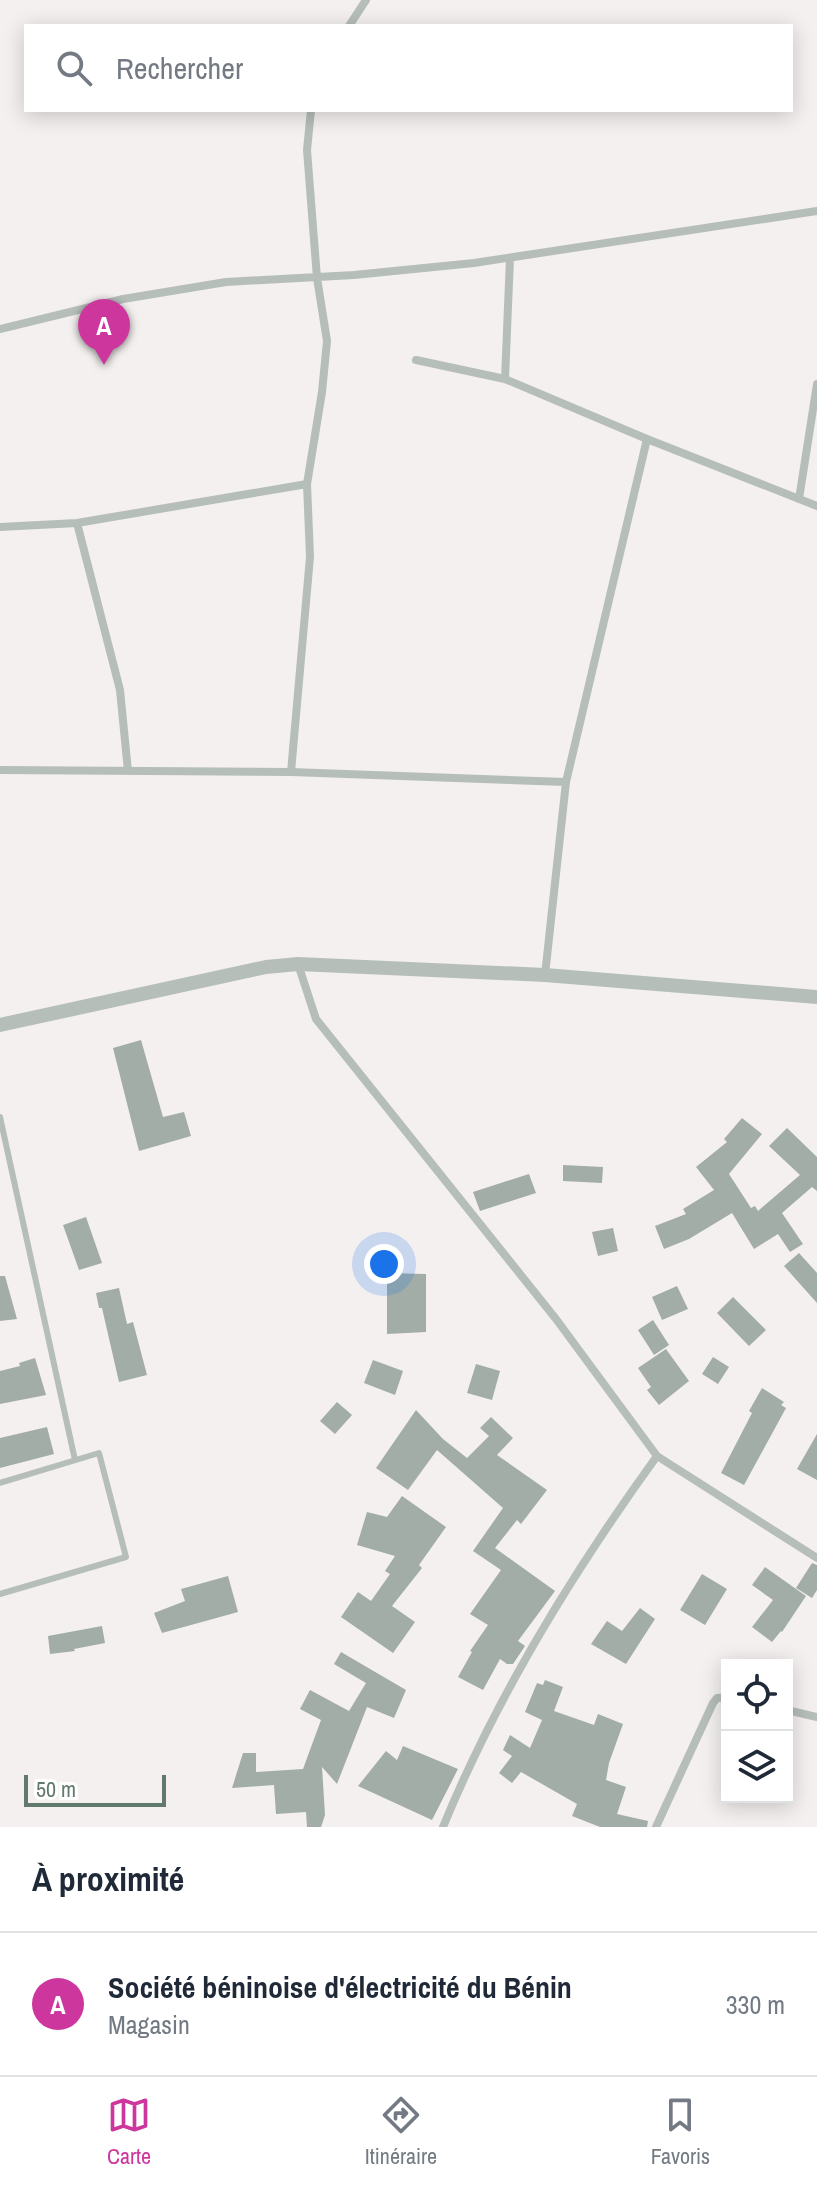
<!DOCTYPE html>
<html lang="fr">
<head>
<meta charset="utf-8">
<style>
	body { margin:0; font-family:"Archivo Narrow",sans-serif; background:#f2f2f3; color:#1f2937 }
	.controls { position:absolute; right:24px; bottom:24px; display:grid; overflow:hidden; border-radius:0px; box-shadow:0 4px 20px #0003 }
	.controls button { width:72px; height:72px; display:grid; place-items:center; padding:0; border:0; border-bottom:2px solid #e0e1e3; background:#fff; color:#1f2937; font:40px sans-serif }
	.scale { position:absolute; left:24px; bottom:20px; width:142px; box-sizing:border-box; padding-left:8px; border:4px solid #62796e; border-top:0; font-size:22px; line-height:28px; white-space:nowrap; color:#62796e; -webkit-text-stroke:6px #fff; paint-order:stroke }
	.you { position:absolute; left:384px; top:1264px; width:28px; height:28px; margin:-20px; border:6px solid #fff; border-radius:50%; background:#1a73e8; box-shadow:0 0 0 12px #1a73e833 }
	.badge { display:grid; place-items:center; width:52px; height:52px; border-radius:50%; background:#cd369d; color:#fff; font-size:26px; font-weight:700 }
	.pin { position:absolute; translate:-50% -66px; filter:drop-shadow(0 2px 4px #0008) }
	.pin::after { content:''; position:absolute; top:42px; width:28px; height:24px; background:inherit; clip-path:polygon(0 0,100% 0,50% 100%) }
	.list { margin:0; padding:0; list-style:none }
	h2 { display:flex; justify-content:space-between; align-items:center; height:104px; margin:0; padding:0 32px; font-size:34px }
	h2 small { font-size:26px; font-weight:400; color:#747a83 }
	.list li { display:grid; grid-template-columns:52px 1fr auto; gap:24px; align-items:center; box-sizing:border-box; height:144px; padding:0 32px; border-top:2px solid #e0e1e3 }
	.list b { display:block; font-size:30px; white-space:nowrap }
	.list p { margin:0; font-size:26px; white-space:nowrap; color:#747a83 }
	.list em { font-size:26px; font-style:normal; color:#747a83 }
	.icon { flex:none; width:44px; height:44px; fill:none; stroke:currentColor; stroke-width:2; stroke-linecap:round; stroke-linejoin:round }
	.map { position:relative; flex:none; width:817px; height:1827px; overflow:hidden }
	.search { position:absolute; background:#fff; box-shadow:0 4px 20px #0003; left:24px; right:24px; top:24px; height:88px; display:flex; align-items:center; gap:20px; box-sizing:border-box; padding:0 28px; border-radius:0px; color:#747a83; font-size:30px }
	.sheet { height:248px; background:#fff }
	nav { display:flex; justify-content:space-around; align-items:center; box-sizing:border-box; height:112px; border-top:2px solid #e0e1e3; background:#fff; font-size:22px; color:#747a83 }
	nav a { display:grid; justify-items:center; gap:4px }
	nav .on { color:#cd369d }
	.map>svg:first-child { display:block }
	.building { fill:#a1ada6 }
	.lines { fill:none; stroke-linecap:round; stroke-linejoin:round }
	.service { stroke:#b6beba; stroke-width:6 }
	.minor { stroke:#b6beba; stroke-width:8 }
	.tertiary { stroke:#b6beba; stroke-width:14 }
</style>
</head>
<body>
<div class="map">
<svg width="817" height="1827" viewBox="0 0 817 1827">
	<rect width="100%" height="100%" fill="#f4f0f0"/>
	<!-- building -->
	<path class="building" d="M 141,1040 L 163,1117 L 184,1112 L 191,1136 L 139,1151 L 113,1048 Z
		M 742,1118 L 762,1134 L 729,1174 L 751,1208 L 755,1206 L 758,1211 L 800,1175 L 769,1146 L 787,1128 L 817,1157 L 817,1191 L 812,1187 L 782,1213 L 803,1244 L 790,1252 L 778,1234 L 754,1249 L 732,1213 L 689,1239 L 664,1249 L 655,1226 L 686,1214 L 683,1209 L 714,1190 L 696,1167 L 727,1142 L 724,1139 Z
		M 563,1165 L 603,1167 L 602,1183 L 563,1181 Z
		M 529,1174 L 536,1193 L 480,1211 L 473,1192 Z
		M 86,1217 L 102,1263 L 79,1270 L 63,1225 Z
		M 613,1228 L 618,1251 L 598,1256 L 592,1232 Z
		M 799,1253 L 817,1273 L 817,1303 L 784,1266 Z
		M 387,1273 L 426,1274 L 426,1332 L 387,1334 Z
		M 0,1276 L 5,1276 L 17,1319 L 0,1321 Z
		M 677,1286 L 688,1309 L 662,1320 L 652,1297 Z
		M 119,1288 L 127,1324 L 133,1322 L 147,1375 L 119,1382 L 102,1308 L 99,1308 L 96,1293 Z
		M 733,1297 L 766,1330 L 749,1346 L 717,1313 Z
		M 653,1320 L 669,1345 L 654,1355 L 638,1330 Z
		M 666,1349 L 689,1381 L 659,1405 L 647,1390 L 651,1387 L 638,1368 Z
		M 713,1357 L 729,1367 L 718,1384 L 702,1374 Z
		M 35,1358 L 46,1395 L 0,1404 L 0,1371 L 20,1366 L 19,1363 Z
		M 373,1360 L 403,1371 L 395,1395 L 364,1383 Z
		M 476,1364 L 500,1371 L 492,1400 L 467,1393 Z
		M 762,1388 L 784,1402 L 781,1405 L 786,1408 L 744,1485 L 721,1473 L 752,1413 L 749,1411 Z
		M 337,1402 L 352,1415 L 335,1434 L 320,1421 Z
		M 416,1410 L 443,1439 L 467,1458 L 489,1436 L 480,1428 L 491,1417 L 513,1438 L 497,1455 L 547,1490 L 521,1524 L 517,1520 L 495,1548 L 555,1591 L 518,1641 L 525,1646 L 513,1664 L 507,1664 L 500,1659 L 483,1690 L 458,1677 L 472,1652 L 470,1651 L 488,1625 L 470,1614 L 501,1570 L 473,1551 L 503,1508 L 437,1450 L 408,1490 L 376,1468 Z
		M 47,1427 L 54,1454 L 0,1468 L 0,1438 Z
		M 817,1434 L 817,1480 L 797,1469 Z
		M 402,1496 L 446,1527 L 419,1565 L 422,1568 L 392,1606 L 415,1622 L 393,1653 L 341,1617 L 358,1592 L 371,1601 L 390,1574 L 385,1571 L 395,1556 L 357,1545 L 367,1512 L 387,1517 Z
		M 812,1563 L 817,1565 L 817,1590 L 812,1598 L 796,1588 Z
		M 765,1567 L 806,1596 L 782,1632 L 781,1631 L 772,1642 L 752,1627 L 773,1600 L 752,1585 Z
		M 702,1574 L 727,1589 L 705,1625 L 680,1610 Z
		M 228,1576 L 238,1612 L 162,1633 L 154,1613 L 185,1601 L 181,1589 Z
		M 640,1608 L 655,1619 L 626,1664 L 591,1644 L 607,1621 L 622,1631 Z
		M 102,1626 L 105,1643 L 74,1649 L 75,1651 L 50,1654 L 48,1636 Z
		M 341,1652 L 406,1690 L 394,1718 L 367,1707 L 337,1784 L 322,1767 L 325,1815 L 321,1827 L 307,1827 L 306,1812 L 276,1814 L 274,1785 L 232,1788 L 243,1753 L 256,1753 L 256,1772 L 303,1769 L 321,1720 L 300,1709 L 310,1690 L 349,1711 L 366,1683 L 334,1664 Z
		M 545,1680 L 563,1687 L 554,1711 L 594,1725 L 598,1714 L 623,1724 L 609,1763 L 606,1780 L 626,1787 L 617,1814 L 648,1821 L 647,1827 L 600,1827 L 572,1816 L 577,1804 L 521,1772 L 512,1783 L 499,1773 L 512,1756 L 503,1750 L 510,1735 L 530,1748 L 542,1720 L 525,1712 L 537,1683 L 543,1685 Z
		M 403,1746 L 458,1769 L 432,1820 L 358,1786 L 386,1751 L 397,1760 Z"/>
	<g class="lines">
		<!-- service -->
		<path class="service" d="M 0,1117 L 75,1460
			M 0,1483 L 99,1453 L 126,1557 L 0,1594"/>
		<!-- minor -->
		<path class="minor" d="M 349,26 L 366,0
			M 0,329 L 123,299 L 226,282 L 354,275 L 474,263 L 817,211
			M 416,360 L 505,379 L 647,439 L 817,506
			M 505,379 L 510,258
			M 799,499 L 817,384
			M 77,523 L 120,690 L 128,771
			M 0,527 L 77,523 L 307,484 L 322,392 L 327,341 L 317,278 L 307,150 L 311,110
			M 0,770 L 291,772 L 566,782
			M 291,772 L 310,557 L 307,484
			M 298,964 L 316,1019 L 556,1319 L 657,1456 L 817,1558
			M 545,975 L 566,782 L 647,439
			M 787,1710 L 817,1717
			M 443,1827 C 497,1695 573,1572 657,1456
			M 656,1827 L 713,1703 L 717,1698 L 727,1697"/>
		<!-- tertiary -->
		<path class="tertiary" d="M 0,1025 L 266,967 L 298,964 L 545,975 L 817,997"/>
	</g>
</svg>
<div class="controls">
<button><svg class="icon" aria-label="locate" viewBox="0 0 24 24"><circle cx="12" cy="12" r="6"/><path d="M12 2v4M12 18v4M2 12h4M18 12h4"/></svg></button>
<button><svg class="icon" aria-label="layers" viewBox="0 0 24 24"><path d="M12 4l9 5-9 5-9-5zM3 14l9 5 9-5"/></svg></button>
</div>
<div class="scale">50 m</div>
<div class="you"></div>
<div class="pin badge" style="left:104px;top:365px">A</div>
<div class="search"><svg class="icon" aria-label="search" viewBox="0 0 24 24"><circle cx="10" cy="10" r="6"/><path d="M15 15l6 6"/></svg>Rechercher</div>
</div>
<section class="sheet">
<h2>À proximité<small></small></h2>
<ul class="list">
<li><span class="badge">A</span><div><b>Société béninoise d'électricité du Bénin</b><p>Magasin</p></div><em>330 m</em></li>
</ul>
</section>
<nav>
<a class="on"><svg class="icon" aria-label="map" viewBox="0 0 24 24"><path d="M3 6l6-2 6 2 6-2v14l-6 2-6-2-6 2zM9 4v14M15 6v14"/></svg>Carte</a>
<a><svg class="icon" aria-label="directions" viewBox="0 0 24 24"><path d="M12 3l9 9-9 9-9-9zM9 14v-3h6M13 9l2 2-2 2"/></svg>Itinéraire</a>
<a><svg class="icon" aria-label="saved" viewBox="0 0 24 24"><path d="M7 4h10v16l-5-4-5 4z"/></svg>Favoris</a>
</nav>
</body>
</html>
